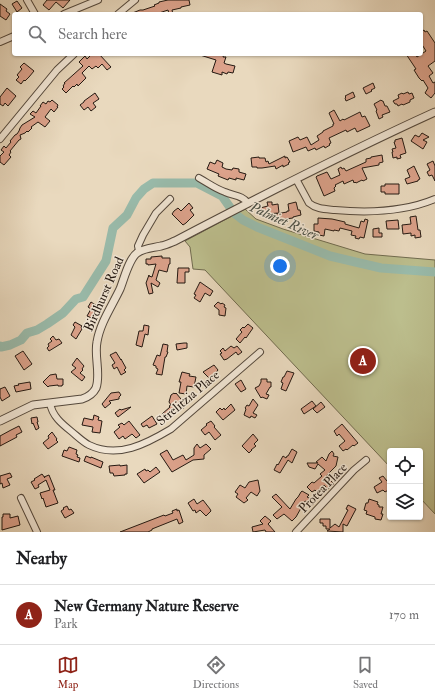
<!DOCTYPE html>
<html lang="en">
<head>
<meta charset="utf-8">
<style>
	body { margin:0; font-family:"IM FELL Double Pica",serif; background:#f6f6f6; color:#202124 }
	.controls { position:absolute; right:12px; bottom:12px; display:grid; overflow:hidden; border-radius:4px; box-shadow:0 1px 3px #0004 }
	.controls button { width:36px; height:36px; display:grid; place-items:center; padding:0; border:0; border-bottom:1px solid #e0e0e0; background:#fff; color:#202124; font:20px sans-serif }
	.you { position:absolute; left:280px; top:266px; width:14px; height:14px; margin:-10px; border:3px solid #fff; border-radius:50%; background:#1a73e8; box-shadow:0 0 0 6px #1a73e833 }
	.badge { display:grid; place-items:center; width:26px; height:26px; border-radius:50%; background:#8f2418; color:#fff; font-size:13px; font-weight:700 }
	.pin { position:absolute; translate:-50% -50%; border:2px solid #fff; box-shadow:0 1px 4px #0006 }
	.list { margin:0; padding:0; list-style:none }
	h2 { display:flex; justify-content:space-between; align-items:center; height:52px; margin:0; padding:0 16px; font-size:17px }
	h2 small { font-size:13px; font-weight:400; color:#757577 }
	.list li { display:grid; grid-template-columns:26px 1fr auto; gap:12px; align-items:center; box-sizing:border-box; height:60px; padding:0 16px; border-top:1px solid #e0e0e0 }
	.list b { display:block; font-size:15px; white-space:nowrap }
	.list p { margin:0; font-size:13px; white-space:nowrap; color:#757577 }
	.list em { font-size:13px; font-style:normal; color:#757577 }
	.icon { flex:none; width:22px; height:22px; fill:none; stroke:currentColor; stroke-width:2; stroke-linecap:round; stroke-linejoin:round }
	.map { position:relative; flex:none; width:435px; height:532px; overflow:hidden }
	.search { position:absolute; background:#fff; box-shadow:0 1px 3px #0004; left:12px; right:12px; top:12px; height:44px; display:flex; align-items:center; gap:10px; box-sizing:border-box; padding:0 14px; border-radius:4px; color:#757577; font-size:15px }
	.sheet { height:112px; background:#fff }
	nav { display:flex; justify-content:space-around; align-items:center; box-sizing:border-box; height:56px; border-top:1px solid #e0e0e0; background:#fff; font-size:11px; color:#757577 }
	nav a { display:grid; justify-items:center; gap:2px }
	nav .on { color:#8f2418 }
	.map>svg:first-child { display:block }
	.green { fill:#bcbe8d; stroke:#706b4f }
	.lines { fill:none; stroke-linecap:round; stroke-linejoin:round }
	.river { stroke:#99bbab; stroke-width:9 }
	.building { fill:#dca28b; stroke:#231811 }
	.minor-casing { stroke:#54483c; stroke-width:8 }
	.tertiary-casing { stroke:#54483c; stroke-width:9 }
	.minor { stroke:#f1e6d5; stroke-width:6 }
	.tertiary { stroke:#f1e6d5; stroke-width:7 }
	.labels { text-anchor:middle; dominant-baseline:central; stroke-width:3; stroke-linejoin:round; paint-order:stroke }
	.street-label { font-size:13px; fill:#231811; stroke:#f1e6d5 }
	.water-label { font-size:14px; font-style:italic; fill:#4c5147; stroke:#f1e6d5 }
</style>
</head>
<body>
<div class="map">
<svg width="435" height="532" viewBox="0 0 435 532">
	<rect width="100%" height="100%" fill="#e9d9be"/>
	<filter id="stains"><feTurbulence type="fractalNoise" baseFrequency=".005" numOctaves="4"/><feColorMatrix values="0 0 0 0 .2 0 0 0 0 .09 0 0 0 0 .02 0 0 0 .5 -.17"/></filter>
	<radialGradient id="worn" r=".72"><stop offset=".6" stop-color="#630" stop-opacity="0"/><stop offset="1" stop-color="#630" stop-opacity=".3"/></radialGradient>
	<!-- green -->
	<path class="green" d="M 245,209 L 256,219 L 283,229 L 365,254 L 435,260 L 435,514 L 420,498 L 420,451 L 390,451 L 390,467 L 205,270 L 193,269 L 190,247 L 185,241 Z"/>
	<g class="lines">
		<!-- river -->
		<path class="river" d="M 0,346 L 1,347 L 10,345 L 21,340 L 27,333 L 37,330 L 47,324 L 63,313 L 76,299 L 83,297 L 106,261 L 113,228 L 127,215 L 136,198 L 144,189 L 153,183 L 197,183 L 222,196 L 234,213 L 243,220 L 257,227 L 330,256 L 381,268 L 435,272"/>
	</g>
	<!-- building -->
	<path class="building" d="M 47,0 L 70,0 L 63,8 L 56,2 L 49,10 L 43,5 Z
		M 168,0 L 189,0 L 190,5 L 181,7 L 181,8 L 172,10 L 173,14 L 169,14 L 168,10 L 156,14 L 130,14 L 140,10 L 143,10 L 155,6 L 154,5 L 159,3 L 159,2 Z
		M 17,1 L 22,8 L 17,12 L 12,4 Z
		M 0,4 L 7,9 L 6,11 L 10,14 L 6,20 L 0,16 Z
		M 424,30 L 425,32 L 427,31 L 435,43 L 435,61 L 428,66 L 433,73 L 429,76 L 433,83 L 435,82 L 435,93 L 431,98 L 425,93 L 428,88 L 423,80 L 422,81 L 419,78 L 414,70 L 416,69 L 406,54 L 415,54 L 417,57 L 426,51 L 421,43 L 422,43 L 421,40 L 421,32 Z
		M 92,54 L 99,54 L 111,67 L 107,70 L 102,64 L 98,68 L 96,66 L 92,69 L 89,66 L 82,73 L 86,78 L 78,86 L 77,84 L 74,87 L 73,86 L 66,93 L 62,89 L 64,87 L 63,86 L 65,83 L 64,83 L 83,66 L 79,62 L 85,56 L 87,59 Z
		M 200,54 L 224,54 L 223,57 L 226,57 L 224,63 L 226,64 L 235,66 L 233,73 L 228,72 L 227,74 L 222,72 L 222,75 L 212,72 L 216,60 L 200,55 Z
		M 24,63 L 34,71 L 29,77 L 25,81 L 24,80 L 21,84 L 16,80 L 19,77 L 17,75 L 22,69 L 20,67 Z
		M 373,83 L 375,88 L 371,90 L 372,91 L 366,94 L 363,88 Z
		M 7,88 L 16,96 L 8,106 L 5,103 L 3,106 L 0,104 L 0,97 Z
		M 353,92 L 355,97 L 346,101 L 345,98 L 346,97 L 345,96 Z
		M 408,92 L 409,94 L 412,93 L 414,98 L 410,100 L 410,102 L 403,105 L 402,104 L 398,106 L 397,104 L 395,104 L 393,101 L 399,98 L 398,95 L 402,93 L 403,94 Z
		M 95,93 L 99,99 L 93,103 L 96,107 L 91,111 L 88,107 L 84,110 L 80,105 L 84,102 L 84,101 Z
		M 52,100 L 58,105 L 57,107 L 58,107 L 54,112 L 51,109 L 45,117 L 50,121 L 45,127 L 38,122 L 31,127 L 32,128 L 28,132 L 27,131 L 25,133 L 20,135 L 21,139 L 19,140 L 10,151 L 11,152 L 9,155 L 11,157 L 4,165 L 0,162 L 0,156 L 4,152 L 1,150 L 4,146 L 6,148 L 11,142 L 10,141 L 15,135 L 17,134 L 19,131 L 20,128 L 22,125 L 35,117 L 30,114 L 33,111 L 36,113 L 41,106 L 40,106 L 43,102 L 46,104 L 48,101 L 50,102 Z
		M 381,100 L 382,101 L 383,101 L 385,106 L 387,106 L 390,112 L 382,115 L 383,117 L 379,119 L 376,111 L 377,110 L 374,104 Z
		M 334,110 L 340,121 L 343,119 L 344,120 L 360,112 L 362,117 L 365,116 L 370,126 L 357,132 L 355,128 L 347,132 L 346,130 L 329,138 L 331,143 L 329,144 L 330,145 L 325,148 L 324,146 L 316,150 L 315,148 L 308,151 L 306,147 L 293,152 L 289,141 L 298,137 L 300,140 L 307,137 L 311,145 L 319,140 L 317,136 L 323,132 L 323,131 L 333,126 L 333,124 L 334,124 L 329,113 Z
		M 422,133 L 429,137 L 423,140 L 427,142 L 423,149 L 411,141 L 415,135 L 419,137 Z
		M 402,138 L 406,153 L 400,155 L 401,158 L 397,159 L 397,157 L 393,158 L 392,152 L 393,152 L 392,149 L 396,148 L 394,142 L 395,142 L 395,140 Z
		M 382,155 L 383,162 L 379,163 L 379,165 L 362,168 L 367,179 L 363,181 L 362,180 L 356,183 L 355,182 L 354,183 L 353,180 L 344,184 L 343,181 L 335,185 L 336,186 L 334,188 L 335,191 L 324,196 L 316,177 L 317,176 L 327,172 L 331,179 L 340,175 L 338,169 L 341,167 L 342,169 L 344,168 L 346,171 L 366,162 L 366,159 L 371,158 L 371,157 Z
		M 285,156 L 285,158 L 287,157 L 290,162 L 288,163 L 289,164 L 283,167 L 283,165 L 276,169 L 275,166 L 262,168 L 257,168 L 257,167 L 252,167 L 251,158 L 259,157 L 259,158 L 265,158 L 266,162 L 268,161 L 269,164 Z
		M 217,160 L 223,163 L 222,167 L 226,169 L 232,170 L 233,168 L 239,169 L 239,172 L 246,174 L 244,180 L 236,178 L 236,180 L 229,178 L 228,180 L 218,176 L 219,174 L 207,169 L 210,162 L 215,164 Z
		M 433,161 L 435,166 L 435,181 L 432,175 L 429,176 L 427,172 L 430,170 L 427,164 Z
		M 414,166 L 420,179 L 418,180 L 418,181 L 407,184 L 405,179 L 410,177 L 407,170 Z
		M 385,184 L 399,184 L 399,194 L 385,194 L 385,192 L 381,192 L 381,186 L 385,186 Z
		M 267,202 L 272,202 L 272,205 L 278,204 L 279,213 L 265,214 L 264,212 L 261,212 L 260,208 L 268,206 Z
		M 296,202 L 298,210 L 300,210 L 301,215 L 293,217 L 293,218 L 277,220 L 276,214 L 287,212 L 287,211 L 289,211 L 288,204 Z
		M 189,203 L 193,208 L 190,210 L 194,215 L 186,223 L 183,225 L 172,214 L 174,211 L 178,208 L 181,211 Z
		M 416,216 L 418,230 L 420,230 L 421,237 L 415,238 L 415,235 L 411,236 L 411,233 L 403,234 L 402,225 L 411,224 L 410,217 Z
		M 318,218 L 332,219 L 345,222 L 345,224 L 359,228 L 361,221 L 364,222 L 365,219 L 368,220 L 364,238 L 360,237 L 359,239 L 355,238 L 356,236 L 351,235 L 352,231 L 340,228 L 339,231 L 334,230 L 334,231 L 325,229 L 324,236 L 319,235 L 319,232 L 314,231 L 314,224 L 318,224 Z
		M 398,220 L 399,229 L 387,229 L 386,221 Z
		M 379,228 L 379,233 L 382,233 L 382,237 L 373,237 L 373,229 Z
		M 162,256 L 162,258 L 170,258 L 170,264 L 169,264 L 167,272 L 159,270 L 156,280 L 160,283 L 158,287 L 151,283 L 153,293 L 149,294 L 146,283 L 149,275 L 149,276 L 152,277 L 156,264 L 148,265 L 148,264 L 146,264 L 146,259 L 151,259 L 151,257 Z
		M 178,268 L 189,268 L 189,272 L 185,272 L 185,283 L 177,283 Z
		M 200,282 L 213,291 L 210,296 L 205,293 L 200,302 L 194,298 L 196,295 L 194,294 Z
		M 91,302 L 97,306 L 96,308 L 99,309 L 94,319 L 87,316 L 91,309 L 88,307 Z
		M 218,302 L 221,304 L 222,303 L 225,305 L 224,307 L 226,308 L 225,316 L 219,315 L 219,310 L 214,306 Z
		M 75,322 L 82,326 L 81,327 L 82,329 L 76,339 L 71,335 L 75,327 L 73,325 Z
		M 248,324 L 253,328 L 246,338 L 245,337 L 240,343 L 236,339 L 242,332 L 240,330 L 243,327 L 244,328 Z
		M 144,325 L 149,326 L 148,335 L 145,334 L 142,347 L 136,345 L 139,331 L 143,331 Z
		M 53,336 L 56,340 L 59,339 L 62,343 L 49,351 L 47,348 L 49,346 L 48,344 L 52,341 L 50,339 Z
		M 184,343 L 187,343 L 187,348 L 177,350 L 176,344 Z
		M 163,344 L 168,345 L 167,352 L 168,352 L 166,357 L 165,357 L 162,375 L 156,374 L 158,369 L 156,368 L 156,366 L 153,365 L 157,355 L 160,356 Z
		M 231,346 L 234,348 L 237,346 L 242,352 L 238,355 L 236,352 L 227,359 L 224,360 L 220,354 L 222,353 L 220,351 L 223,348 L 225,351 Z
		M 23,351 L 32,364 L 24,370 L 15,356 Z
		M 116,352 L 121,360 L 121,359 L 126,368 L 124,370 L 126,372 L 121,375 L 117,367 L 114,369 L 112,365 L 115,363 L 110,355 Z
		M 77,358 L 84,366 L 82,369 L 83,370 L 80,373 L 85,377 L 82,381 L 71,372 L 76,368 L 72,365 Z
		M 214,365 L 218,370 L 213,376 L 216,379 L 213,382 L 203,372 Z
		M 287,371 L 294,373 L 286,391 L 281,389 L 283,383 L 281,382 L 283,377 L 284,377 Z
		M 182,372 L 190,374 L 189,376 L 196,377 L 194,387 L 187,386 L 186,394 L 179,393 L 181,382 L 179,382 Z
		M 56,374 L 57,379 L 63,379 L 63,385 L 62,385 L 62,386 L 58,386 L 58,385 L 49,386 L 48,387 L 43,382 L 50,375 Z
		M 261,379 L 267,379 L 267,382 L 271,382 L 271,387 L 270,387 L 266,394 L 269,395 L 267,399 L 262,397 L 261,398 L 255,388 L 259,386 L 261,382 Z
		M 241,380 L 246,389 L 241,392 L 235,384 Z
		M 30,382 L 31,389 L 16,392 L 14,386 L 19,385 L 18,384 Z
		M 5,387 L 10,396 L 2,401 L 0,397 L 0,389 Z
		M 119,392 L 121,395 L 119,397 L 119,399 L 109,401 L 111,403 L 105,408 L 102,404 L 111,393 Z
		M 174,393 L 175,394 L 176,393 L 186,405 L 183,409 L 180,405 L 174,411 L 175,412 L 171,416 L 170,414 L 165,418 L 162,414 L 170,407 L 169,406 L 171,405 L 169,402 L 171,395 Z
		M 253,399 L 258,405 L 253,413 L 257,415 L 255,418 L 251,416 L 250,418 L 244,415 L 246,409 L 245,408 L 247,405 L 249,406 Z
		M 312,401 L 316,406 L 304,414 L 301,409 Z
		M 321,402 L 325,407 L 317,413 L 313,409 Z
		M 231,404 L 235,410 L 223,420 L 216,412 L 220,408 L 222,410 L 224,408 L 225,410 Z
		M 131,407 L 118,417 L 115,413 L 120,409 L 121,410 Z
		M 94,415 L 99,417 L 98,420 L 102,421 L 100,433 L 92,432 L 93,427 L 82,425 L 84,418 L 93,420 Z
		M 152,416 L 157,424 L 149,428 L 147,425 L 143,427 L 141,424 Z
		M 37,417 L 38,422 L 37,422 L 39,428 L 36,430 L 33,423 L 32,424 L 31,418 Z
		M 129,421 L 140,435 L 136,438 L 132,434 L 125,439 L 123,436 L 119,439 L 114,432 L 120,427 L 118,425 L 122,423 L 124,425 Z
		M 211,421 L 215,426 L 214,427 L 221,435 L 215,440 L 209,432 L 205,435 L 201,430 L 207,425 L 206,424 Z
		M 342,424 L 358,443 L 354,446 L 353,445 L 347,450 L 346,449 L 343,451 L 339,446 L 345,441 L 339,434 L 337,436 L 334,431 Z
		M 19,426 L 22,432 L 16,435 L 17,437 L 0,446 L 0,436 L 11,430 Z
		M 52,432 L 57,439 L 56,440 L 58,442 L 48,449 L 43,443 L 49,438 L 48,436 Z
		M 253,434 L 258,440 L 254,444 L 256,446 L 251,450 L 252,450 L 249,453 L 242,446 Z
		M 197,444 L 200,448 L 206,444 L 211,449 L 204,455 L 204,459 L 193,460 L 172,472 L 160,454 L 167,450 L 173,460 L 183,455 L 186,460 L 194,455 L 194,448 Z
		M 69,447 L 77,450 L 76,454 L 78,455 L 77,457 L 80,458 L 79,462 L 62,456 L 64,450 L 67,451 Z
		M 292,449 L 297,452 L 292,463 L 288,460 L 280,473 L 274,470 L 277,464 L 278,465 L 283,456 L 286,458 L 287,456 L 288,456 Z
		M 332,451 L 334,454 L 333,456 L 338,457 L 336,466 L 326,476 L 334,484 L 328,489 L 324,485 L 317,492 L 315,490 L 312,492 L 307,487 L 312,482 L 314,483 L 322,476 L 320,474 L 325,470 L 318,464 L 315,469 L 309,467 L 307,463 L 318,463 L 316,462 L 322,457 L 326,461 L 329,454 Z
		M 86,456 L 91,458 L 91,457 L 103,462 L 101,468 L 84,461 Z
		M 120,465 L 120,466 L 127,465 L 127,474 L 125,474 L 125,475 L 114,476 L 113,473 L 110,473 L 109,466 Z
		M 156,467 L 160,472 L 144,483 L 137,474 L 145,469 L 146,471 L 148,470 L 150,472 Z
		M 10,473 L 12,477 L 7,479 L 10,485 L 3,488 L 2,483 L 0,484 L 0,476 Z
		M 42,474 L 45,478 L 44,477 L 49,475 L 55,490 L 53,490 L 58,503 L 46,507 L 43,498 L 42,499 L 40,493 L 50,490 L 46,480 L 38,485 L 39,487 L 35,489 L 31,482 L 35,480 L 34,479 Z
		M 383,476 L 387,481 L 390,479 L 390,489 L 385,492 L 383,490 L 377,493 L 374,487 L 382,482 L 379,478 Z
		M 258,480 L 260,491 L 257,496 L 251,492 L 246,498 L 248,500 L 244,503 L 236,497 L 238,494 L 235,492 L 240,485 L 245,488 L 249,482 Z
		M 302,491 L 309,495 L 307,497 L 315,501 L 313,505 L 305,501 L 296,517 L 292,521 L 284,514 L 277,519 L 273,515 L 282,507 L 272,497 L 276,494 L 290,509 L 296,499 L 298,497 L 301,492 Z
		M 194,499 L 197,504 L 203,500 L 210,509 L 211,511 L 206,516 L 200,510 L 196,513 L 195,510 L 193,511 L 188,503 Z
		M 369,499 L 378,502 L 377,504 L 379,505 L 379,507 L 383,507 L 381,514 L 383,514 L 381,520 L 375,519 L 375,517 L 366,514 L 367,511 L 364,510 L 366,503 L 368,503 Z
		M 348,505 L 356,509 L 347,526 L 343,524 L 343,532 L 327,531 L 330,529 L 326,529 L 326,526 L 323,526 L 323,523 L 320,523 L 320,519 L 330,519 L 330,528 L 335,524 L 339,527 L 348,510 L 346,509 Z
		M 67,506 L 69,510 L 71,509 L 74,513 L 65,518 L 61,511 L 64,509 L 63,508 Z
		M 177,509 L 177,511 L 179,510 L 183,522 L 179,524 L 177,519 L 152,529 L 152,530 L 148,532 L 120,532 L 164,515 L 165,516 L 173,513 L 172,511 Z
		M 3,514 L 10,514 L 10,518 L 18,516 L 20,525 L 2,530 L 2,517 L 3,517 Z
		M 265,516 L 271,521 L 268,524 L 275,532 L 266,532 L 265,530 L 253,532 L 252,527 L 263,524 L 260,521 Z"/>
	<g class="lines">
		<defs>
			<path id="minor" d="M 27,0 L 35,14
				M 64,14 L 98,0
				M 118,14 L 135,0
				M 0,42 L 14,36
				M 0,139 L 57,70 L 74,54
				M 199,178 C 208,183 216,189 225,192 C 234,196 242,195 248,203
				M 296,179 L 309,203 C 316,209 325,209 335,210 C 368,213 404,212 435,199
				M 139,251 L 138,246 L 143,235 L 156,213 L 170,199
				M 50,403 C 52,416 62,424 72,432 C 77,436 83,442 89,445 C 118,459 146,444 171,429 L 260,352
				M 21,498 L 37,532
				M 296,532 L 354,470 L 366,460"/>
			<path id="tertiary" d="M 0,421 L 33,405 L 82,399 C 88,397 93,394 96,388 C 101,374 94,356 97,342 C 100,323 112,306 120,289 C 124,279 129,259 137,253 C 144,248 153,248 161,246 C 166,245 170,243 175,241 C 261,196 347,152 435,112"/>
		</defs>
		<!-- minor casing -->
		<use href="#minor" class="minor-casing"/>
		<!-- tertiary casing -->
		<use href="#tertiary" class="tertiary-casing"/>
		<!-- minor -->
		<use href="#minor" class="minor"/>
		<!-- tertiary -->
		<use href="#tertiary" class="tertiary"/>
	</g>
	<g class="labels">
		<!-- street labels -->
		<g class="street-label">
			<text transform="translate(104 294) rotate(-66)">Birdhurst Road</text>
			<text transform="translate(188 398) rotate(-40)">Strelitzia Place</text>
			<text transform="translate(323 488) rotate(-46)">Protea Place</text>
		</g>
		<!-- water labels -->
		<g class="water-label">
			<text transform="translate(284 221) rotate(24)">Palmiet River</text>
		</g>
	</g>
	<rect width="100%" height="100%" filter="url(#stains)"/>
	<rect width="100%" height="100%" fill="url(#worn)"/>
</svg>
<div class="controls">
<button><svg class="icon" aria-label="locate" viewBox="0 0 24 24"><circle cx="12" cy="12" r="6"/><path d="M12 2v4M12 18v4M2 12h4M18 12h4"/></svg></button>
<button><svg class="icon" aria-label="layers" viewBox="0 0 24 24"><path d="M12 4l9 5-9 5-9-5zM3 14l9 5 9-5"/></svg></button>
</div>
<div class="you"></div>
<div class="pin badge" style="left:363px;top:361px">A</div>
<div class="search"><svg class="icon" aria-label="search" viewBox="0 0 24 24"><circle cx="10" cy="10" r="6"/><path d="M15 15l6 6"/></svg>Search here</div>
</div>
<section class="sheet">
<h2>Nearby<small></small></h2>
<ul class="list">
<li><span class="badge">A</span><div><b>New Germany Nature Reserve</b><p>Park</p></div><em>170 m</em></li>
</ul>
</section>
<nav>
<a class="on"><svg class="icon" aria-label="map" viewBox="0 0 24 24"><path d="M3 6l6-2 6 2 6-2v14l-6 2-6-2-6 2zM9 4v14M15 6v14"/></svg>Map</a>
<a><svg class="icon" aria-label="directions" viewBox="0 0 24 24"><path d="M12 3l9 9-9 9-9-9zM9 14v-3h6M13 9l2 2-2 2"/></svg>Directions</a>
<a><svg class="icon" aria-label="saved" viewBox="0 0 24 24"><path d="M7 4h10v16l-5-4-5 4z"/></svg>Saved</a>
</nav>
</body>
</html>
